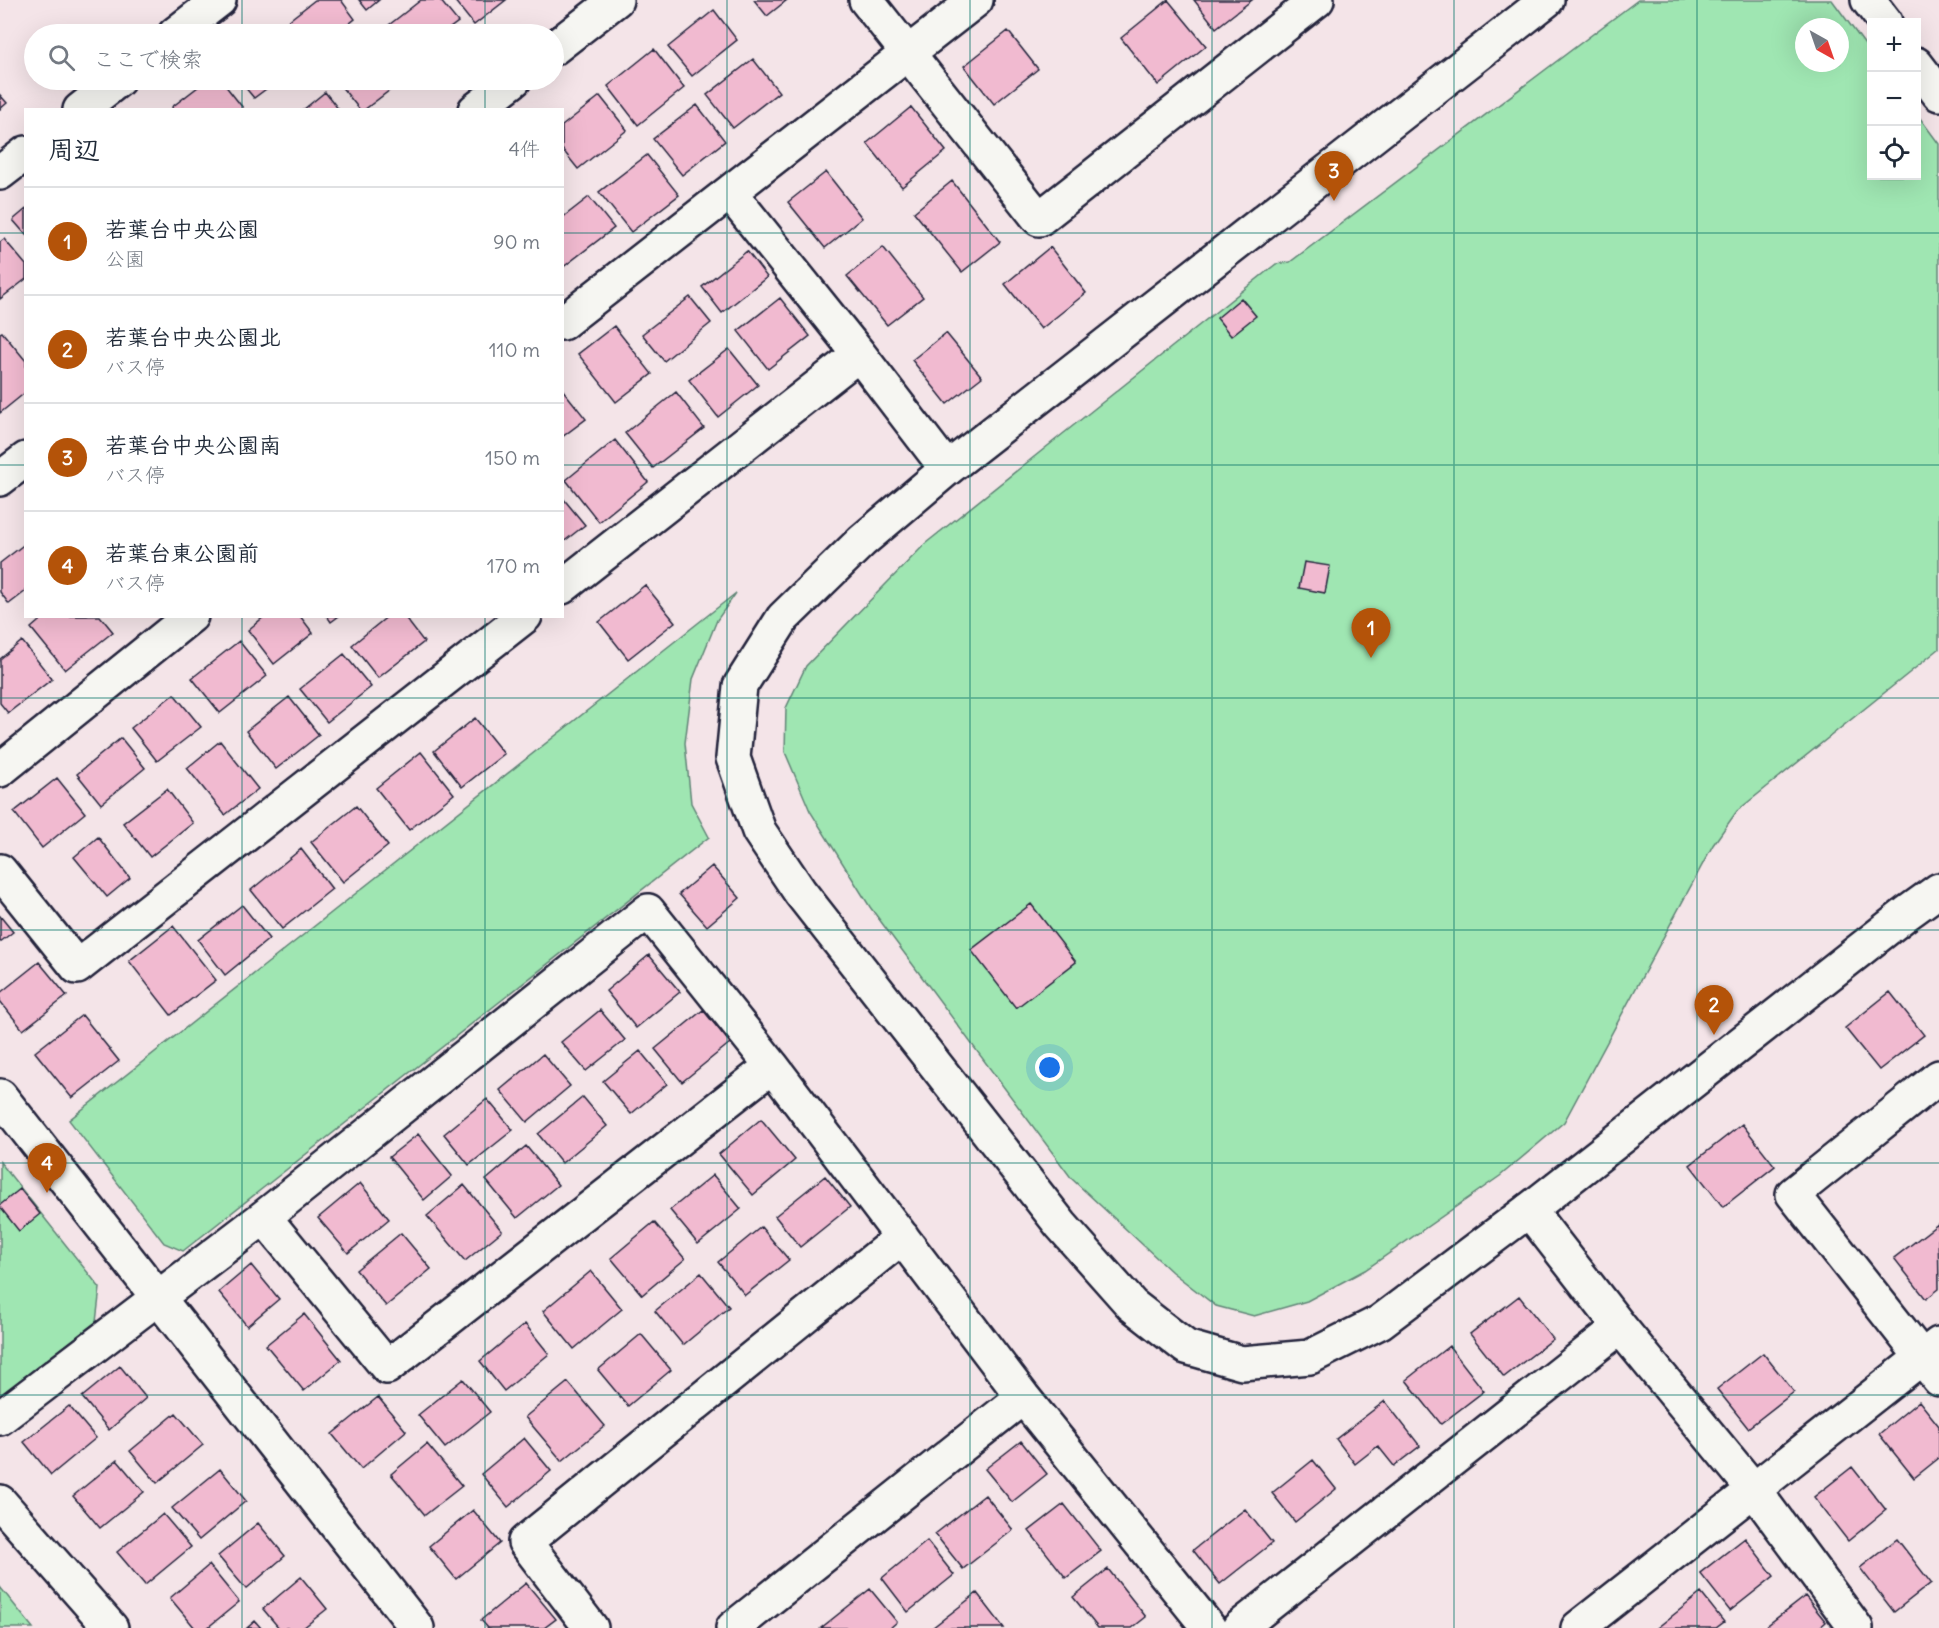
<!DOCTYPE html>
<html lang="ja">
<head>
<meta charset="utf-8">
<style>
	body { margin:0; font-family:Delius,"Klee One",sans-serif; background:#f2f2f3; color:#1f2937 }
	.controls { position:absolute; right:18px; top:18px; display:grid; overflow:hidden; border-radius:0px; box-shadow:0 6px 24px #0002 }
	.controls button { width:54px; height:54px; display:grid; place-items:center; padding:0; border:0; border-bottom:2px solid #e0e1e3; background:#fff; color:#1f2937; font:30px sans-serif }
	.compass { position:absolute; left:1795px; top:18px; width:54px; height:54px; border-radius:50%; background:#fff; box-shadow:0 6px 24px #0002; rotate:140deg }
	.you { position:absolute; left:1050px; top:1068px; width:21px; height:21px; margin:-15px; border:4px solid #fff; border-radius:50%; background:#1a73e8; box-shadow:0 0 0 9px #1a73e833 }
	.badge { display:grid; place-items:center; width:39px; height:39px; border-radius:50%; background:#b45309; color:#fff; font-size:20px; font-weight:700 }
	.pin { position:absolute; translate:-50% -50px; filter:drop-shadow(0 2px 3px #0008) }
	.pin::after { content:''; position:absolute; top:32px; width:21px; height:18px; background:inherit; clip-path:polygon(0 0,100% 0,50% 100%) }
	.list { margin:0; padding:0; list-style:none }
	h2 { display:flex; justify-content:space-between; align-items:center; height:78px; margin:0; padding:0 24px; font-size:26px }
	h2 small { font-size:20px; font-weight:400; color:#747a83 }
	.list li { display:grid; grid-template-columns:39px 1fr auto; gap:18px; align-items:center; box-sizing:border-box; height:108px; padding:0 24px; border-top:2px solid #e0e1e3 }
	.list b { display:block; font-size:22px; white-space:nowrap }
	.list p { margin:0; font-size:20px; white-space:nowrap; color:#747a83 }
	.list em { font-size:20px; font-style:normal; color:#747a83 }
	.icon { flex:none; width:33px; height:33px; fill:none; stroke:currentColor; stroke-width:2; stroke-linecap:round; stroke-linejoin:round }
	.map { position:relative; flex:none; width:1939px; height:1628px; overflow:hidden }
	.search { position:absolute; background:#fff; box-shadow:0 6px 24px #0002; left:24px; top:24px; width:540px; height:66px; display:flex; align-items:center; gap:15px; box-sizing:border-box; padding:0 21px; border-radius:33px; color:#747a83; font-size:22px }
	.panel { position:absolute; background:#fff; box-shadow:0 6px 24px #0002; left:24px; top:108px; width:540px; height:510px; border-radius:0px }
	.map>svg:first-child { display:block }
	.green { fill:#9fe6b2; stroke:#608476; stroke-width:1.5; fill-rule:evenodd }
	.building { fill:#f1bad0; stroke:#22223b; stroke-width:1.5 }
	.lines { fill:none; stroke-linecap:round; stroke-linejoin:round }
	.street-casing { stroke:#22223b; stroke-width:38 }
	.secondary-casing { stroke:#22223b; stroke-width:38 }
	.street { stroke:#f6f6f2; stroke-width:33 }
	.secondary { stroke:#f6f6f2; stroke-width:33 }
	.grid { fill:none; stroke:#0f766e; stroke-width:1.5; stroke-opacity:0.55 }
</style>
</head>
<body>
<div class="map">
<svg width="1939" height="1628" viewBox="0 0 1939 1628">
	<rect width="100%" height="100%" fill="#f4e4e8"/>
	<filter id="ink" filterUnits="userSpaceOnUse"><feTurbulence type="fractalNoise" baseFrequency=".0167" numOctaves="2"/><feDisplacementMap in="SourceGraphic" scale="12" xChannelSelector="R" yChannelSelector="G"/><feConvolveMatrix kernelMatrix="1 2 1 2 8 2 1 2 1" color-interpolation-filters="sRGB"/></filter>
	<g filter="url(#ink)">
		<!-- green -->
		<path class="green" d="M 1638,0 L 1832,0 L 1871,53 L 1872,176 L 1916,176 L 1917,114 L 1939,144 L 1939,649 L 1737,811 L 1713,845 L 1564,1122 L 1500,1176 L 1365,1270 L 1307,1301 L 1254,1316 L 1216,1306 L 1172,1272 L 1072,1179 L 870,907 L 810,811 L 785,752 L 786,708 L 806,666 L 926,543 L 1276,264 L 1290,262 ZM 1804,27 L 1840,27 L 1840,63 L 1804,63 Z
			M 736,593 L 717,620 L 693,679 L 685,743 L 691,803 L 709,837 L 183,1251 L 164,1243 L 69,1120 Z
			M 0,1162 L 100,1288 L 96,1322 L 0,1396 Z
			M 0,1587 L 33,1628 L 0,1628 Z"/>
		<!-- building -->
		<path class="building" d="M 315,0 L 341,0 L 355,19 L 336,34 L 299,34 L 288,21 Z
			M 359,0 L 379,0 L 367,10 Z
			M 421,0 L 440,0 L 458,22 L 442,34 L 390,34 L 385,28 Z
			M 454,0 L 506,0 L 474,25 Z
			M 754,0 L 787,0 L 767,16 Z
			M 1168,0 L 1206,46 L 1158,85 L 1121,38 Z
			M 1194,0 L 1252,0 L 1216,28 Z
			M 714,10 L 737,40 L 692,76 L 668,47 Z
			M 1008,31 L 1038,69 L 994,104 L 964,66 Z
			M 654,49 L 684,88 L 638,125 L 608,86 Z
			M 753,59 L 779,92 L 733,128 L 707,95 Z
			M 207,80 L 221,80 L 243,108 L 241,110 L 173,110 L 172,107 Z
			M 239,80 L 278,80 L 254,98 Z
			M 336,80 L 403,80 L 364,110 L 360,110 Z
			M 325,92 L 339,110 L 303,110 Z
			M 0,95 L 7,103 L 0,109 Z
			M 600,96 L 627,130 L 578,169 L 562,149 L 562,126 Z
			M 697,105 L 725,141 L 682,175 L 653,139 Z
			M 911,107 L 946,151 L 902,187 L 867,143 Z
			M 647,155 L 679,195 L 631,232 L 599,192 Z
			M 826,172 L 862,218 L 825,248 L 788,202 Z
			M 952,181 L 1000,242 L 962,272 L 914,212 Z
			M 589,197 L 614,228 L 562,268 L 562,218 Z
			M 26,209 L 26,235 L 13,220 Z
			M 4,239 L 26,265 L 26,279 L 0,299 L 0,242 Z
			M 883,247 L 923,297 L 887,325 L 847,276 Z
			M 1050,247 L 1086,293 L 1041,329 L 1005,284 Z
			M 747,251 L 767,277 L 722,313 L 702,287 Z
			M 690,297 L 711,323 L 664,361 L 642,334 Z
			M 780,298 L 810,336 L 768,369 L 738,331 Z
			M 1241,298 L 1256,316 L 1231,336 L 1217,318 Z
			M 614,326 L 652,374 L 616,402 L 578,354 Z
			M 2,332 L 26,361 L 26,392 L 0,413 L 0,333 Z
			M 946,333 L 982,377 L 947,404 L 912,360 Z
			M 729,349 L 758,385 L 718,417 L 689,380 Z
			M 562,389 L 586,419 L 562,437 Z
			M 676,392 L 704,428 L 653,468 L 625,433 Z
			M 615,440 L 648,482 L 599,522 L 566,480 Z
			M 562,497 L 585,525 L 562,543 Z
			M 26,543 L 26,591 L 9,604 L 0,592 L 0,563 Z
			M 1304,562 L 1330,566 L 1325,593 L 1299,588 Z
			M 645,585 L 675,622 L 628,659 L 599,622 Z
			M 45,616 L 100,616 L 113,632 L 65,670 L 31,628 Z
			M 265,616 L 300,616 L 313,633 L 274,664 L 248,630 Z
			M 327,616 L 339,616 L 331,622 Z
			M 388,616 L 404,616 L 424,642 L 378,678 L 352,645 Z
			M 22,641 L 52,679 L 8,713 L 0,703 L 0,659 Z
			M 239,641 L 267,676 L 220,713 L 192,678 Z
			M 344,654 L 371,687 L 327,722 L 300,689 Z
			M 174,694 L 201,727 L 157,761 L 131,728 Z
			M 289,697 L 319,735 L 276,769 L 246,731 Z
			M 475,718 L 504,754 L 462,787 L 434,751 Z
			M 121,738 L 145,768 L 101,804 L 77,774 Z
			M 220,741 L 258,789 L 225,815 L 187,768 Z
			M 421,752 L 454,794 L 409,830 L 376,788 Z
			M 57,778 L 85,813 L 42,848 L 14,812 Z
			M 167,789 L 193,823 L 150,857 L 123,823 Z
			M 356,806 L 388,846 L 343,882 L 311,842 Z
			M 98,837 L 130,878 L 107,897 L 74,857 Z
			M 301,849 L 332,889 L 282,929 L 251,890 Z
			M 712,866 L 740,898 L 707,926 L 679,894 Z
			M 1031,904 L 1076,962 L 1016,1008 L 971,950 Z
			M 242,905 L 269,939 L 225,975 L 198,940 Z
			M 0,916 L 13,932 L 0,942 Z
			M 173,926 L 216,980 L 171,1015 L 129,961 Z
			M 649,955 L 680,992 L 636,1028 L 606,991 Z
			M 39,962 L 67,996 L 23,1030 L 0,1001 L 0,993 Z
			M 1890,992 L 1924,1035 L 1879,1070 L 1845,1028 Z
			M 600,1010 L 625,1040 L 586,1071 L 561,1042 Z
			M 703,1010 L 730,1043 L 682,1082 L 655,1049 Z
			M 82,1015 L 119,1061 L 72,1098 L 35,1052 Z
			M 640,1051 L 667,1084 L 631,1114 L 603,1081 Z
			M 543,1054 L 570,1086 L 527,1122 L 500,1090 Z
			M 583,1097 L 607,1126 L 562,1163 L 538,1134 Z
			M 487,1099 L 513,1130 L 469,1165 L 444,1134 Z
			M 761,1119 L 795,1160 L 753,1195 L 719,1154 Z
			M 1742,1124 L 1775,1166 L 1723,1207 L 1690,1165 Z
			M 418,1134 L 452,1176 L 424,1200 L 389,1157 Z
			M 526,1146 L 558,1185 L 517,1218 L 486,1180 Z
			M 713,1175 L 741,1209 L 698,1244 L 670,1210 Z
			M 825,1176 L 850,1207 L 800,1247 L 775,1216 Z
			M 360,1183 L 389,1219 L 348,1253 L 318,1218 Z
			M 464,1185 L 502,1231 L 465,1261 L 427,1216 Z
			M 20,1189 L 40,1214 L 19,1231 L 0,1207 L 0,1205 Z
			M 654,1222 L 685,1259 L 642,1295 L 611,1258 Z
			M 1938,1224 L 1939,1289 L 1926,1299 L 1894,1258 Z
			M 761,1227 L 789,1260 L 745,1295 L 718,1262 Z
			M 401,1233 L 431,1269 L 386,1306 L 356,1270 Z
			M 251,1265 L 279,1299 L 247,1326 L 219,1292 Z
			M 591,1271 L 622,1309 L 574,1349 L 543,1311 Z
			M 701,1273 L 729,1307 L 683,1345 L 655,1311 Z
			M 1519,1296 L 1553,1339 L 1504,1377 L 1470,1334 Z
			M 304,1314 L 341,1360 L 304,1391 L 266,1345 Z
			M 525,1324 L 549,1354 L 504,1391 L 480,1361 Z
			M 641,1334 L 671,1370 L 628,1406 L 598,1370 Z
			M 1449,1346 L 1484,1391 L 1441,1424 L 1406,1380 Z
			M 1763,1353 L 1794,1392 L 1748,1428 L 1717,1389 Z
			M 120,1366 L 146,1398 L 109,1430 L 82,1397 Z
			M 463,1379 L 490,1412 L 445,1448 L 418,1415 Z
			M 568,1382 L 605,1426 L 562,1461 L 525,1417 Z
			M 378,1397 L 406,1431 L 361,1469 L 332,1434 Z
			M 1385,1401 L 1420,1446 L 1394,1466 L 1378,1446 L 1355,1464 L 1336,1439 Z
			M 1919,1401 L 1939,1426 L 1939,1458 L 1914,1478 L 1879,1434 Z
			M 69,1406 L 96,1438 L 51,1475 L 24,1442 Z
			M 176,1413 L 203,1445 L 157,1483 L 130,1451 Z
			M 524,1438 L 551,1471 L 508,1507 L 481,1474 Z
			M 1021,1441 L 1047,1474 L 1012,1502 L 985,1469 Z
			M 427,1444 L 462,1486 L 425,1515 L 391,1474 Z
			M 117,1460 L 144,1492 L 100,1528 L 73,1496 Z
			M 1313,1460 L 1336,1489 L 1295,1522 L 1272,1493 Z
			M 1852,1467 L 1886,1510 L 1848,1541 L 1814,1497 Z
			M 220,1469 L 246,1501 L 199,1540 L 172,1508 Z
			M 985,1495 L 1013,1530 L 963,1569 L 935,1534 Z
			M 1064,1504 L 1101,1551 L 1066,1578 L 1029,1531 Z
			M 1245,1509 L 1272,1543 L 1220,1584 L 1193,1550 Z
			M 473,1510 L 500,1543 L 456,1579 L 429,1546 Z
			M 163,1514 L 191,1547 L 145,1585 L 117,1552 Z
			M 258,1523 L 285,1556 L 246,1589 L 218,1556 Z
			M 1745,1538 L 1774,1576 L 1730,1611 L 1700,1573 Z
			M 1897,1539 L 1931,1583 L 1894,1612 L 1860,1568 Z
			M 927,1541 L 954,1575 L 908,1612 L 882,1578 Z
			M 209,1565 L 239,1602 L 207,1628 L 195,1628 L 170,1598 Z
			M 1108,1569 L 1146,1617 L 1132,1628 L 1098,1628 L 1073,1597 Z
			M 301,1577 L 327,1609 L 303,1628 L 279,1628 L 263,1609 Z
			M 526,1583 L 556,1619 L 544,1628 L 488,1628 L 481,1620 Z
			M 870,1589 L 897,1622 L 890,1628 L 821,1628 Z
			M 977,1593 L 1004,1628 L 932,1628 Z
			M 1701,1593 L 1724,1622 L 1716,1628 L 1657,1628 Z
			M 1805,1596 L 1826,1622 L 1819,1628 L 1764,1628 Z
			M 255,1621 L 261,1628 L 247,1628 Z"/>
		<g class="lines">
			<defs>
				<path id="street" d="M 866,0 L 1039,219 L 1317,0
					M 175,34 L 219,0
					M 80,110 L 118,80
					M 0,173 L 26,153
					M 730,193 L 859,354 L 947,469
					M 562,323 L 976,0
					M 562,587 L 859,354
					M 0,770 L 191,616
					M 0,871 L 77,967 L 525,616
					M 1939,1077 L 1793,1194 L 1939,1379
					M 1529,1210 L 1620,1327 L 1754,1490 L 1856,1628
					M 264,1217 L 387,1367 L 772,1066
					M 0,1418 L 264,1217 L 648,911 L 772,1066 L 1023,1397 L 1209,1628
					M 0,1502 L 111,1628
					M 591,1628 L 525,1542 L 902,1237
					M 733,1628 L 1023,1397
					M 1239,1628 L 1620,1327
					M 1578,1628 L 1939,1344"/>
				<path id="secondary" d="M 1547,0 L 947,469 L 862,541 L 783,618 L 740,686 L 733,758 L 759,831 L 800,892 L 1061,1225 L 1132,1305 L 1186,1347 L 1242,1363 L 1310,1357 L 1380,1322 L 1529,1210 L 1907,913 L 1939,890
					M 1868,0 L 1885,22
					M 554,48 L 616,0
					M 1916,64 L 1939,94
					M 475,110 L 514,80
					M 0,479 L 26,459
					M 0,1096 L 417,1628"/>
			</defs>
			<!-- street casing -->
			<use href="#street" class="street-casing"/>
			<!-- secondary casing -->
			<use href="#secondary" class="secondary-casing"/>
			<!-- street -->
			<use href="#street" class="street"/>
			<!-- secondary -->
			<use href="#secondary" class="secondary"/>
		</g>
	</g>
	<!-- grid -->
	<path class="grid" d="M 242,0 L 242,34M 485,0 L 485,34M 727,0 L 727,1628M 970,0 L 970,1628M 1212,0 L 1212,1628M 1454,0 L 1454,1628M 1697,0 L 1697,1628M 242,80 L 242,110M 485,80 L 485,110M 0,233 L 26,233M 562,233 L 1939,233M 0,465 L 26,465M 562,465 L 1939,465M 242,616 L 242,1628M 485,616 L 485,1628M 0,698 L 1939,698M 0,930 L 1939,930M 0,1163 L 1939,1163M 0,1395 L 1939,1395"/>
</svg>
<div class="controls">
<button>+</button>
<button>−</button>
<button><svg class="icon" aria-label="locate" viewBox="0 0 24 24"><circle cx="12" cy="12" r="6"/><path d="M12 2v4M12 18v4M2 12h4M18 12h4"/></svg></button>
</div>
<svg class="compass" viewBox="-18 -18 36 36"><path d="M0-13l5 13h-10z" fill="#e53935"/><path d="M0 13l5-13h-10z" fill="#747a83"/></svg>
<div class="you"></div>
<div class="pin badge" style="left:1371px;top:658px">1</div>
<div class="pin badge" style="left:1714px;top:1035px">2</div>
<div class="pin badge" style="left:1334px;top:201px">3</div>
<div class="pin badge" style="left:47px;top:1193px">4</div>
<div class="search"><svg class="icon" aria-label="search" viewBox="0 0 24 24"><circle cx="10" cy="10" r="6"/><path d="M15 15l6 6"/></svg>ここで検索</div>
<section class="panel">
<h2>周辺<small>4件</small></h2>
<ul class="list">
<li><span class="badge">1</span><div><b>若葉台中央公園</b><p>公園</p></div><em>90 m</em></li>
<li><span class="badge">2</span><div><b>若葉台中央公園北</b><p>バス停</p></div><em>110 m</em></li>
<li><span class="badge">3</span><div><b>若葉台中央公園南</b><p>バス停</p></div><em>150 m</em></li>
<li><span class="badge">4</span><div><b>若葉台東公園前</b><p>バス停</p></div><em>170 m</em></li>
</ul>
</section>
</div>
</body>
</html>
